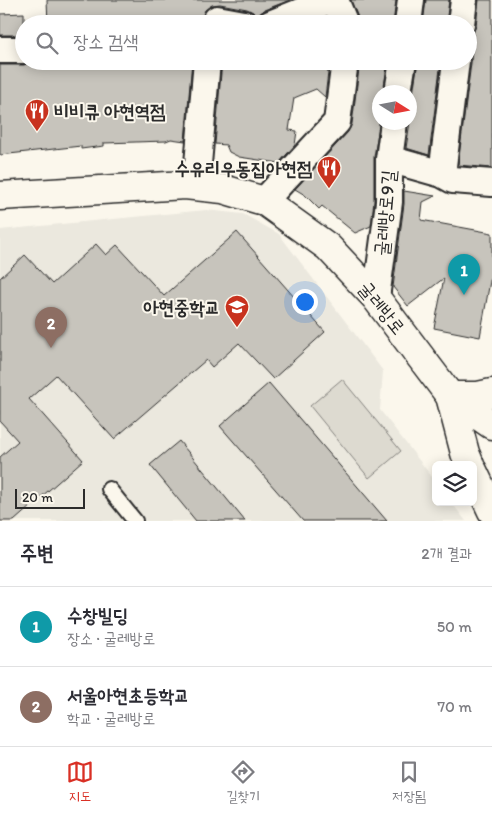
<!DOCTYPE html>
<html lang="ko">
<head>
<meta charset="utf-8">
<style>
	body { margin:0; font-family:Itim,"Poor Story",sans-serif; background:#f7f7f7; color:#2b2b33 }
	.controls { position:absolute; right:15px; bottom:15px; display:grid; overflow:hidden; border-radius:8px; box-shadow:0 2px 12px #0003 }
	.controls button { width:45px; height:45px; display:grid; place-items:center; padding:0; border:0; border-bottom:1px solid #e1e1e2; background:#fff; color:#2b2b33; font:25px sans-serif }
	.compass { position:absolute; left:372px; top:85px; width:45px; height:45px; border-radius:50%; background:#fff; box-shadow:0 2px 12px #0003; rotate:101deg }
	.scale { position:absolute; left:15px; bottom:12px; width:70px; box-sizing:border-box; padding-left:5px; border:2px solid #2b2b2b; border-top:0; font-size:14px; line-height:18px; white-space:nowrap; color:#2b2b2b; -webkit-text-stroke:4px #fbf7ec; paint-order:stroke }
	.you { position:absolute; left:304px; top:301px; width:18px; height:18px; margin:-12px; border:4px solid #fff; border-radius:50%; background:#1a73e8; box-shadow:0 0 0 8px #1a73e833 }
	.badge { display:grid; place-items:center; width:32px; height:32px; border-radius:50%; background:#d93025; color:#fff; font-size:16px; font-weight:700 }
	.pin { position:absolute; translate:-50% -41px; filter:drop-shadow(0 1px 2px #0008) }
	.pin::after { content:''; position:absolute; top:26px; width:18px; height:15px; background:inherit; clip-path:polygon(0 0,100% 0,50% 100%) }
	.list { margin:0; padding:0; list-style:none }
	h2 { display:flex; justify-content:space-between; align-items:center; height:65px; margin:0; padding:0 20px; font-size:21px }
	h2 small { font-size:16px; font-weight:400; color:#7c7c81 }
	.list li { display:grid; grid-template-columns:32px 1fr auto; gap:15px; align-items:center; box-sizing:border-box; height:80px; padding:0 20px; border-top:1px solid #e1e1e2 }
	.list b { display:block; font-size:19px; white-space:nowrap }
	.list p { margin:0; font-size:16px; white-space:nowrap; color:#7c7c81 }
	.list em { font-size:16px; font-style:normal; color:#7c7c81 }
	.icon { flex:none; width:28px; height:28px; fill:none; stroke:currentColor; stroke-width:2; stroke-linecap:round; stroke-linejoin:round }
	.map { position:relative; flex:none; width:492px; height:521px; overflow:hidden }
	.search { position:absolute; background:#fff; box-shadow:0 2px 12px #0003; left:15px; right:15px; top:15px; height:55px; display:flex; align-items:center; gap:12px; box-sizing:border-box; padding:0 18px; border-radius:28px; color:#7c7c81; font-size:19px }
	.sheet { height:225px; background:#fff }
	nav { display:flex; justify-content:space-around; align-items:center; box-sizing:border-box; height:70px; border-top:1px solid #e1e1e2; background:#fff; font-size:14px; color:#7c7c81 }
	nav a { display:grid; justify-items:center; gap:2px }
	nav .on { color:#d93025 }
	.map>svg:first-child { display:block }
	.built { fill:#ebe8de }
	.green { fill:#dddad0; stroke:#84827e }
	.building { fill:#c7c4bc; stroke:#2b2b2b }
	.lines { fill:none; stroke-linecap:round; stroke-linejoin:round }
	.lane-casing { stroke:#2b2b2b; stroke-width:18 }
	.street-casing { stroke:#2b2b2b; stroke-width:30 }
	.secondary-casing { stroke:#2b2b2b; stroke-width:31 }
	.primary-casing { stroke:#2b2b2b; stroke-width:31 }
	.lane { stroke:#fbf7ec; stroke-width:14 }
	.street { stroke:#fbf7ec; stroke-width:26 }
	.secondary { stroke:#fbf7ec; stroke-width:28 }
	.primary { stroke:#fbf7ec; stroke-width:28 }
	.labels { text-anchor:middle; dominant-baseline:central; stroke-width:4; stroke-linejoin:round; paint-order:stroke }
	.poi-label { font-size:19px; font-weight:bold; fill:#2b2b2b; stroke:#fbf7ec; text-anchor:end }
	.street-label { font-size:19px; fill:#2b2b2b; stroke:#fbf7ec }
</style>
</head>
<body>
<div class="map">
<svg width="492" height="521" viewBox="0 0 492 521">
	<rect width="100%" height="100%" fill="#fbf7ec"/>
	<filter id="ink" filterUnits="userSpaceOnUse"><feTurbulence type="fractalNoise" baseFrequency=".02" numOctaves="2"/><feDisplacementMap in="SourceGraphic" scale="10" xChannelSelector="R" yChannelSelector="G"/><feConvolveMatrix kernelMatrix="1 2 1 2 8 2 1 2 1" color-interpolation-filters="sRGB"/></filter>
	<g filter="url(#ink)">
		<!-- built -->
		<path class="built" d="M 206,210 L 243,214 L 279,234 L 383,371 L 380,410 L 436,482 L 436,502 L 451,502 L 466,521 L 0,521 L 0,230 Z"/>
		<!-- green -->
		<path class="green" d="M 342,379 L 401,451 L 369,478 L 310,406 Z"/>
		<!-- building -->
		<path class="building" d="M 47,0 L 290,0 L 264,10 L 257,17 L 253,12 L 247,9 L 220,4 L 212,5 L 205,10 L 202,17 L 203,24 L 48,24 Z
			M 351,0 L 396,0 L 393,24 L 360,24 Z
			M 426,0 L 449,0 L 446,24 L 423,24 Z
			M 479,0 L 492,0 L 492,168 L 458,165 L 471,63 L 473,33 L 476,26 Z
			M 24,13 L 24,35 L 0,35 L 0,14 Z
			M 33,61 L 192,61 L 185,141 L 171,139 L 166,141 L 104,143 L 104,146 L 81,149 L 81,146 L 0,155 L 0,65 L 24,65 Z
			M 222,61 L 324,61 L 328,73 L 325,97 L 316,89 L 294,98 L 289,130 L 297,131 L 295,145 L 279,163 L 239,157 L 229,152 L 226,145 L 215,144 Z
			M 360,61 L 388,61 L 383,92 L 380,92 L 380,119 L 374,157 L 374,201 L 371,226 L 355,233 L 322,206 L 319,209 L 305,195 L 295,189 L 348,132 L 352,124 Z
			M 418,61 L 441,61 L 429,155 L 406,148 L 410,122 L 410,102 L 413,94 Z
			M 404,191 L 435,196 L 423,202 L 421,220 L 492,233 L 492,270 L 480,337 L 434,328 L 444,278 L 408,306 L 393,287 L 404,204 Z
			M 237,232 L 325,332 L 273,379 L 239,343 L 212,367 L 206,360 L 114,439 L 56,375 L 29,399 L 83,460 L 14,521 L 0,521 L 0,457 L 18,441 L 0,421 L 0,278 L 25,255 L 52,284 L 96,244 L 106,255 L 117,245 L 164,296 Z
			M 269,383 L 387,521 L 303,521 L 220,426 Z
			M 179,441 L 245,521 L 196,521 L 150,465 Z"/>
		<g class="lines">
			<defs>
				<path id="lane" d="M 109,489 L 135,521"/>
				<path id="street" d="M 335,0 L 345,24
					M 217,19 L 244,24
					M 270,24 L 330,0
					M 408,24 L 411,0
					M 461,24 L 464,0
					M 0,50 L 24,50
					M 398,92 L 403,61
					M 389,159 L 442,174 L 456,61
					M 442,174 L 453,180 L 492,183
					M 185,185 L 198,164 L 207,61
					M 264,201 L 337,122 L 345,61
					M 376,298 L 389,202 L 389,159 L 394,122"/>
				<path id="secondary" d="M 0,196 L 185,185 L 223,189 L 264,201 L 328,247 L 376,298 L 450,396 L 492,425"/>
				<path id="primary" d="M 470,465 L 465,453 L 450,396 L 478,396 L 492,393
					M 473,471 L 492,511"/>
			</defs>
			<!-- lane casing -->
			<use href="#lane" class="lane-casing"/>
			<!-- street casing -->
			<use href="#street" class="street-casing"/>
			<!-- secondary casing -->
			<use href="#secondary" class="secondary-casing"/>
			<!-- primary casing -->
			<use href="#primary" class="primary-casing"/>
			<!-- lane -->
			<use href="#lane" class="lane"/>
			<!-- street -->
			<use href="#street" class="street"/>
			<!-- secondary -->
			<use href="#secondary" class="secondary"/>
			<!-- primary -->
			<use href="#primary" class="primary"/>
		</g>
	</g>
	<!-- icons -->
	<defs>
		<symbol id="restaurant-pin" viewBox="-11 -11 22 30"><path d="M0 17L-7.5 6A9.5 9.5 0 1 1 7.5 6Z" fill="#c8321e" stroke="#fbf7ec"/><path d="M-5-6h1v4h1v-4h1v4h1v-4h1v5L-1.5 .5V6h-2V.5L-5-1ZM5-6V6H3V1.5H1.5Q1.5-4 5-6Z" fill="#fff"/></symbol>
		<symbol id="school-pin" viewBox="-11 -11 22 30"><path d="M0 17L-7.5 6A9.5 9.5 0 1 1 7.5 6Z" fill="#c8321e" stroke="#fbf7ec"/><path d="M0-5L7-2L0 1L-7-2ZM-4 1L0 2.5L4 1V4Q0 6-4 4Z" fill="#fff"/></symbol>
	</defs>
	<g fill-rule="evenodd">
		<use href="#restaurant-pin" x="23" y="97" width="28" height="38"/>
		<use href="#restaurant-pin" x="315" y="154" width="28" height="38"/>
		<use href="#school-pin" x="223" y="293" width="28" height="38"/>
	</g>
	<g class="labels">
		<!-- poi labels -->
		<g class="poi-label">
			<text x="54" y="111" text-anchor="start">비비큐 아현역점</text>
			<text x="312" y="168">수유리우동집아현점</text>
			<text x="220" y="307">아현중학교</text>
		</g>
		<!-- street labels -->
		<g class="street-label">
			<text transform="translate(385 213) rotate(-85)">굴레방로9길</text>
			<text transform="translate(382 308) rotate(51)">굴레방로</text>
		</g>
	</g>
</svg>
<div class="controls">
<button><svg class="icon" aria-label="layers" viewBox="0 0 24 24"><path d="M12 4l9 5-9 5-9-5zM3 14l9 5 9-5"/></svg></button>
</div>
<svg class="compass" viewBox="-18 -18 36 36"><path d="M0-13l5 13h-10z" fill="#e53935"/><path d="M0 13l5-13h-10z" fill="#7c7c81"/></svg>
<div class="scale">20 m</div>
<div class="you"></div>
<div class="pin badge" style="left:464px;top:295px;background:#0f9aa8">1</div>
<div class="pin badge" style="left:51px;top:348px;background:#8d6e63">2</div>
<div class="search"><svg class="icon" aria-label="search" viewBox="0 0 24 24"><circle cx="10" cy="10" r="6"/><path d="M15 15l6 6"/></svg>장소 검색</div>
</div>
<section class="sheet">
<h2>주변<small>2개 결과</small></h2>
<ul class="list">
<li><span class="badge" style="background:#0f9aa8">1</span><div><b>수창빌딩</b><p>장소 · 굴레방로</p></div><em>50 m</em></li>
<li><span class="badge" style="background:#8d6e63">2</span><div><b>서울아현초등학교</b><p>학교 · 굴레방로</p></div><em>70 m</em></li>
</ul>
</section>
<nav>
<a class="on"><svg class="icon" aria-label="map" viewBox="0 0 24 24"><path d="M3 6l6-2 6 2 6-2v14l-6 2-6-2-6 2zM9 4v14M15 6v14"/></svg>지도</a>
<a><svg class="icon" aria-label="directions" viewBox="0 0 24 24"><path d="M12 3l9 9-9 9-9-9zM9 14v-3h6M13 9l2 2-2 2"/></svg>길찾기</a>
<a><svg class="icon" aria-label="saved" viewBox="0 0 24 24"><path d="M7 4h10v16l-5-4-5 4z"/></svg>저장됨</a>
</nav>
</body>
</html>
